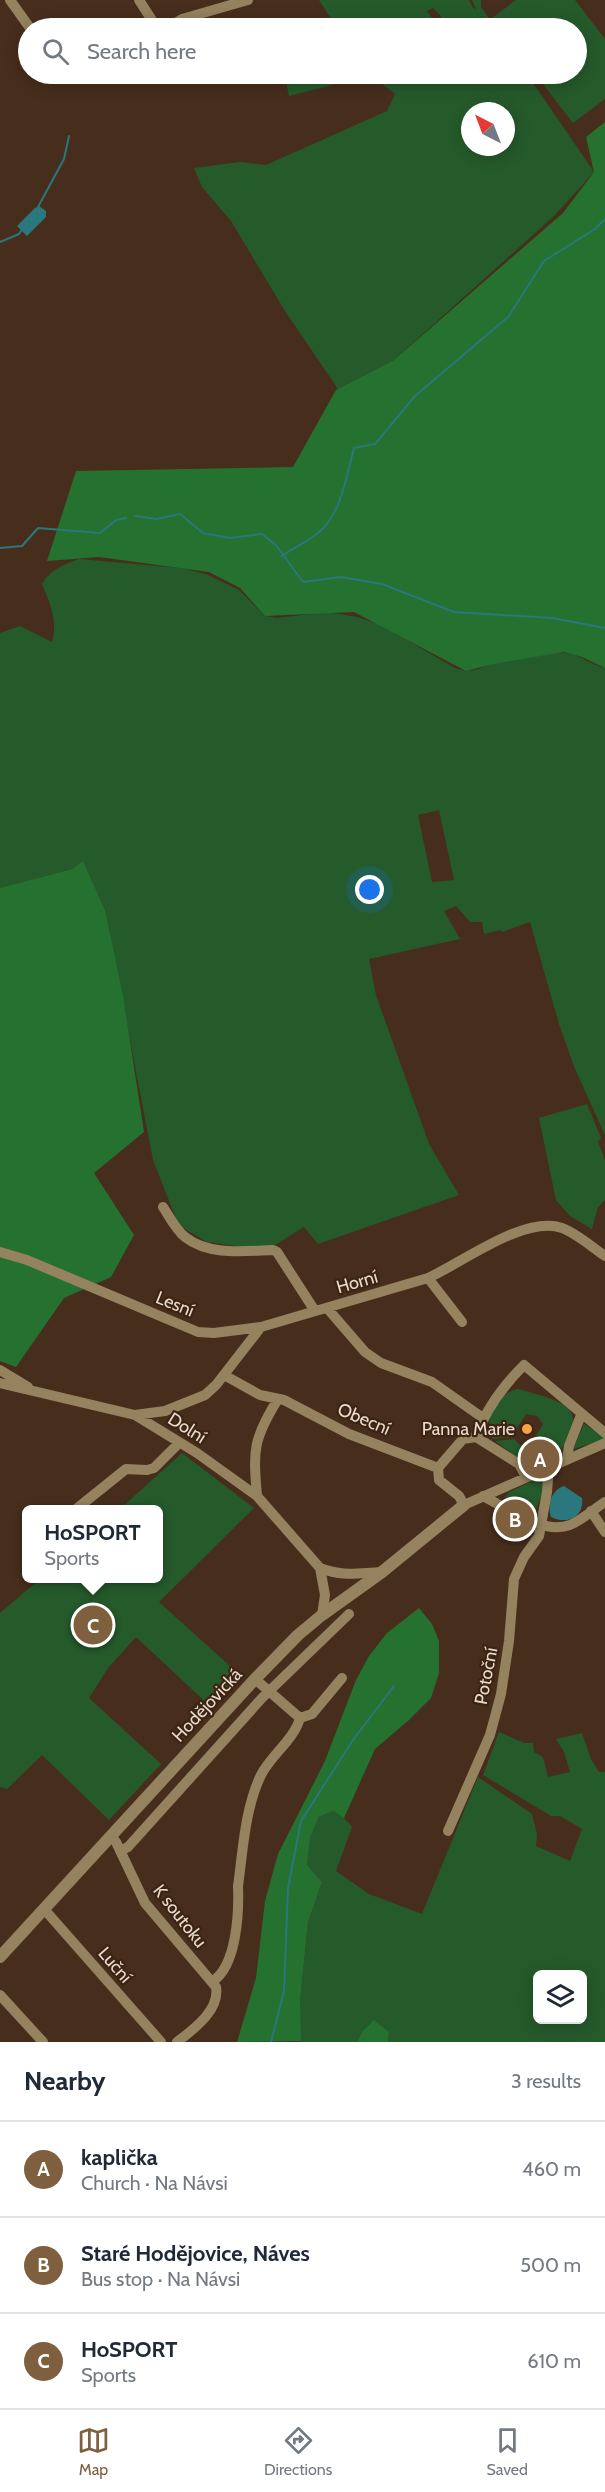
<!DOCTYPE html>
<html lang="en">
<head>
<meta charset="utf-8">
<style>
	body { margin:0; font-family:Cabin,sans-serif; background:#f6f6f7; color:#1f2937 }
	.controls { position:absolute; right:18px; bottom:18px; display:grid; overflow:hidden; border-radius:9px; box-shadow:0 3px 15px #0003 }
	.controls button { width:54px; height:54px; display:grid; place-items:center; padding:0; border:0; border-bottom:2px solid #e0e1e3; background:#fff; color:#1f2937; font:30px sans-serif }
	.compass { position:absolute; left:461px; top:102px; width:54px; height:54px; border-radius:50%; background:#fff; box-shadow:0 3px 15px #0003; rotate:318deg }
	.you { position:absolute; left:370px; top:890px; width:21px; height:21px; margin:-15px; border:4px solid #fff; border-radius:50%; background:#1a73e8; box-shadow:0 0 0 9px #1a73e833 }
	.badge { display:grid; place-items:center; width:39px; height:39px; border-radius:50%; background:#7f603e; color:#fff; font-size:20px; font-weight:700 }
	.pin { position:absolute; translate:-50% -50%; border:3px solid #fff; box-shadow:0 2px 6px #0006 }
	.popup { position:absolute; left:22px; top:1505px; width:141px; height:78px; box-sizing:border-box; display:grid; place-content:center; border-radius:9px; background:#fff; filter:drop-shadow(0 2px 4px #0005); font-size:20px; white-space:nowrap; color:#747a83 }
	.popup b { font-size:22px; color:#1f2937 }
	.popup::after { content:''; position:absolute; left:50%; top:100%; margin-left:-12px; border:12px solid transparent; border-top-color:#fff }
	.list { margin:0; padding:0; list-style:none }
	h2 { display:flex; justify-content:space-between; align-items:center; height:78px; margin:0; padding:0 24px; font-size:26px }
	h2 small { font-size:20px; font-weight:400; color:#747a83 }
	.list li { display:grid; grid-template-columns:39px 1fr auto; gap:18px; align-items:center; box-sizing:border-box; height:96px; padding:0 24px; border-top:2px solid #e0e1e3 }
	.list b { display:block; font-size:22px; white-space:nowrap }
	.list p { margin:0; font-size:20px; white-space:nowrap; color:#747a83 }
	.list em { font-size:20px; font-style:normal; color:#747a83 }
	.icon { flex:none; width:33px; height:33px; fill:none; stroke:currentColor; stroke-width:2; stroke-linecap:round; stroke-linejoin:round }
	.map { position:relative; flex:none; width:605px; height:2042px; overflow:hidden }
	.search { position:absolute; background:#fff; box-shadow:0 3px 15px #0003; left:18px; right:18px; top:18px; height:66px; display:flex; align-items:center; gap:15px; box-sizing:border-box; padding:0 21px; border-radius:33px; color:#747a83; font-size:22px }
	.sheet { height:366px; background:#fff }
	nav { display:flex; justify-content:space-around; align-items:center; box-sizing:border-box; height:84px; border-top:2px solid #e0e1e3; background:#fff; font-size:16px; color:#747a83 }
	nav a { display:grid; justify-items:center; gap:3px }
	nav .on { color:#7f603e }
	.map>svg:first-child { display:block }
	.green { fill:#255a2b; fill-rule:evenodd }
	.forest { fill:#257130 }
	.water { fill:#2a777d }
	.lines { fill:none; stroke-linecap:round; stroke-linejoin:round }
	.stream { stroke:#2a777d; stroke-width:2 }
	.minor { stroke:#95825e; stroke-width:10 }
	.tertiary { stroke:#95825e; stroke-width:12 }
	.poi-dot { fill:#f5a346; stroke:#3c2412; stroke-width:2 }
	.labels { text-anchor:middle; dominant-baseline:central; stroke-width:4.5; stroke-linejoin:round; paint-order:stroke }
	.street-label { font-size:18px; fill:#ead9ce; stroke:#3c2412 }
	.poi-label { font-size:18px; fill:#ead9ce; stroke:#3c2412; text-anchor:end }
</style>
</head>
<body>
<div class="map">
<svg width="605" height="2042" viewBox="0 0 605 2042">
	<rect width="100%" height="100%" fill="#472e1c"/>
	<!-- green -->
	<path class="green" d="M 319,0 L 469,0 L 473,8 L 476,9 L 472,0 L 481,0 L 481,7 L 496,28 L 448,28 L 439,14 L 433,8 L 427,11 L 439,28 L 337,28 Z
		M 516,0 L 575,0 L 605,39 L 605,99 L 573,123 L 535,74 L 576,74 L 576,28 L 501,28 L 492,18 Z
		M 267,74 L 527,74 L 594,172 L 554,216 L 394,360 L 338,389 L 285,311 L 231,221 L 202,187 L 194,168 L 240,162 L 266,165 L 387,111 L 395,94 L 371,75 L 289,96 L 286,81 L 281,77 ZM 470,111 L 506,111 L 506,147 L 470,147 Z
		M 79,559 L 181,568 L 206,574 L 239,590 L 265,616 L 277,618 L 327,612 L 357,617 L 381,625 L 455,668 C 475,674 478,668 496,662 C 507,659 554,651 566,653 C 581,655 591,665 605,668 L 605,1135 L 575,1069 L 559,1024 L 530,922 L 502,932 L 501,930 L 484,934 L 482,922 L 470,922 L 456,906 L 444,911 L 460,939 L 369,959 L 376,995 L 429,1144 L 459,1195 L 318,1244 L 304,1227 L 275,1245 L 251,1248 L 207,1242 L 185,1229 L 177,1221 L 153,1160 L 105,910 L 83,862 L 72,869 L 0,888 L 0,633 L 20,626 L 52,642 C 58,622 50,602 42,584 C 51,569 63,565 79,559 ZM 439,810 L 454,880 L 432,882 L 418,815 Z
		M 587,1104 L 601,1138 L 598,1142 L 605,1160 L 605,1200 L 598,1207 L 592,1229 L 570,1216 L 556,1200 L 539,1118 Z
		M 519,1389 C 533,1394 560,1398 570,1411 C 582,1426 555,1468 535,1465 C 521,1462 507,1449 495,1441 L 514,1439 L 521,1446 L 531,1445 L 543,1424 L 537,1416 L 526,1414 L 511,1437 L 493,1439 C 482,1421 499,1391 519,1389 Z
		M 584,1424 L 605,1437 L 604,1440 L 573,1449 Z
		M 182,1453 L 254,1508 L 159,1602 L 241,1676 L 212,1708 L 136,1637 L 108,1668 L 89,1698 L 161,1764 L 109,1820 L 42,1755 L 7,1789 L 0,1787 L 0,1613 L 40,1579 L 159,1578 L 159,1510 L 120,1509 Z
		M 535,1480 L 543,1483 L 544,1489 L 535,1512 L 527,1513 L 507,1501 L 505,1497 L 509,1492 Z
		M 499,1732 L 524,1743 L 533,1743 L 534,1752 L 543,1757 L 548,1777 L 570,1772 L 564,1752 L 556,1739 L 582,1733 L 591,1759 L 599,1772 L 605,1772 L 605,2042 L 388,2042 L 389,2032 L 362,2032 L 357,2042 L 300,2042 L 300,2001 L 308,1922 L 322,1882 L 307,1865 L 309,1837 L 319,1817 L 333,1811 L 344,1818 L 352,1827 L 336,1871 L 369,1894 L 422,1914 L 478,1777 L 532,1814 L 537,1834 L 536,1846 L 570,1861 L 582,1829 L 560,1816 L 551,1816 L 483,1775 ZM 538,1974 L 582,1974 L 582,2020 L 538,2020 Z"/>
	<!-- forest -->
	<path class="forest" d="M 605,122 L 605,668 L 582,657 L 564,652 L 493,664 L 466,671 L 354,612 L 265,616 L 240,588 L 209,572 L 99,557 L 47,561 L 76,471 L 293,467 L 336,390 L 394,360 L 563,213 L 594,172 L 586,137 Z
		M 83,861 L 105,910 L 123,996 L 144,1132 L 94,1173 L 134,1235 L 111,1277 L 64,1298 L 16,1367 L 0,1361 L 0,888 L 72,869 Z
		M 419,1608 L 432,1624 L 439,1641 L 439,1673 L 431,1698 L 409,1720 L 375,1749 L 344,1818 L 333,1811 L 319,1817 L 310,1837 L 307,1865 L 322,1882 L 308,1922 L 300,2001 L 301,2041 L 237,2042 L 256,1978 L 265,1901 L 278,1854 L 325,1761 L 356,1680 L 369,1656 L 387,1633 Z
		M 374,2020 L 389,2032 L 388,2042 L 357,2042 L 362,2032 Z"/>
	<!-- water -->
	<path class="water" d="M 39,206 L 46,211 L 46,217 L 27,236 L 17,226 L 35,208 Z
		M 564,1486 L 582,1498 C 585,1517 566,1525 551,1517 C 547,1505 551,1490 564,1486 Z"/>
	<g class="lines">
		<!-- stream -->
		<path class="stream" d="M 38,207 L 64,159 L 69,136
			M 0,242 L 19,234 L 23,228
			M 135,516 L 157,519 L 180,514 L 203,533 L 230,538 L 262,534 L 276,545 L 303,582 L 341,577 L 382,584 L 454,612 L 552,618 L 605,628
			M 0,548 L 22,546 L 38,528 L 100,533 L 116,520 L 126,518
			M 282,556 C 293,548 307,542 318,533 C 342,513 346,477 354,448 L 375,444 L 415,396 L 508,317 L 544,261 L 595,229 L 605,219
			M 271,2042 L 284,1991 L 288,1888 L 301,1821 L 353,1740 L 394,1686"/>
		<!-- minor -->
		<path class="minor" d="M 10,0 L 30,28
			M 139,0 L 157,28
			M 167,28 L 182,19 L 248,0
			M 163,1207 C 169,1216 176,1230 185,1237 C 209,1256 245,1251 273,1250 L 277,1252 L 315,1311
			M 0,1252 L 27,1260 L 198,1332 L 214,1333 L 261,1327
			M 428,1278 L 462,1322
			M 327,1308 L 365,1352 L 381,1363 L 432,1382 L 483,1418
			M 0,1370 L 28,1387
			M 224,1375 L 260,1395 L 284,1400 L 349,1434 L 438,1468
			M 0,1383 L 135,1415 L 197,1453 L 257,1496 L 320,1568 L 325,1595 L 322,1615
			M 135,1415 L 165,1411 L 205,1395 L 216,1385 L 261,1327 L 428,1278 C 462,1263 524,1215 562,1228 C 576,1233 592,1247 605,1256
			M 476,1437 C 486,1408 503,1386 524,1365 L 605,1433
			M 567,1458 L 569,1446 L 581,1415
			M 526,1477 L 519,1464 L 476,1437 L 463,1439 L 438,1468 L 439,1480 L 459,1496 L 464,1505 L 605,1443
			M 257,1496 C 253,1450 253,1439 278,1399
			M 483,1496 C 507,1508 542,1535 570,1525 C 582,1520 594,1509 605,1502
			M 75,1510 L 126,1469 L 147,1470 L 154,1468 L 179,1443
			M 591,1511 L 605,1532
			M 320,1568 C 344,1577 356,1573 382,1572
			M 255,1679 L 300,1718
			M 448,1831 L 490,1735 L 501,1694 L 509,1641 L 514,1579 L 524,1557 L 539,1536 L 547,1492 L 549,1466
			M 111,1837 L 116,1842 L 145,1903 L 216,1987 C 220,2010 194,2029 177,2042
			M 120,1851 L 128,1847 L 262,1698 L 349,1614
			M 44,1909 L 161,2042
			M 213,1981 C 237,1965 239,1912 238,1886 C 243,1850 245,1808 261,1775 C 271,1755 294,1740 300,1718 L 312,1714 L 342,1678
			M 0,1995 L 43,2042"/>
		<!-- tertiary -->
		<path class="tertiary" d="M 0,1957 L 255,1679 L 298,1635 L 322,1615 L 382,1572 L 464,1505"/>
	</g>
	<!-- markers -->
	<circle class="poi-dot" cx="527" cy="1429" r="6"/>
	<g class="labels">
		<!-- street labels -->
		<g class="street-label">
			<text transform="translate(357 1282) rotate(-16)">Horní</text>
			<text transform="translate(175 1304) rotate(22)">Lesní</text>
			<text transform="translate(364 1419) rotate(23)">Obecní</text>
			<text transform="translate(187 1428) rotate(32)">Dolní</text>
			<text transform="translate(486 1676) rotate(-79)">Potoční</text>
			<text transform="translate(207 1705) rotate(-47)">Hodějovická</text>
			<text transform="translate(180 1916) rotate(52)">K soutoku</text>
			<text transform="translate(115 1965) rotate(49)">Luční</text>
		</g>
		<!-- poi labels -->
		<g class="poi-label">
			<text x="515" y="1429">Panna Marie</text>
		</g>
	</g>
</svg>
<div class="controls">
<button><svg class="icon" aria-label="layers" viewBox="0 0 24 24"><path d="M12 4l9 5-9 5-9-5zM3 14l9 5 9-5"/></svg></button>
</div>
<svg class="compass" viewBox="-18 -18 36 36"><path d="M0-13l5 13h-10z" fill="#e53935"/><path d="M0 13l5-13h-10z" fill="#747a83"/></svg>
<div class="you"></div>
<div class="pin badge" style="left:540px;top:1459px">A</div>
<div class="pin badge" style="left:515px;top:1519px">B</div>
<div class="pin badge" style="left:93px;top:1625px">C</div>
<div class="popup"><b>HoSPORT</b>Sports</div>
<div class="search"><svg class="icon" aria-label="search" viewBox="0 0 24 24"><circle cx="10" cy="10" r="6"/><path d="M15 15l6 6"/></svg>Search here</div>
</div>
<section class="sheet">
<h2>Nearby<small>3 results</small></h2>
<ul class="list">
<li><span class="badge">A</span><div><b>kaplička</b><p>Church · Na Návsi</p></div><em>460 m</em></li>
<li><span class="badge">B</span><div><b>Staré Hodějovice, Náves</b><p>Bus stop · Na Návsi</p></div><em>500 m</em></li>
<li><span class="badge">C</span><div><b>HoSPORT</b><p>Sports</p></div><em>610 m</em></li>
</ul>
</section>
<nav>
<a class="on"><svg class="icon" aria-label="map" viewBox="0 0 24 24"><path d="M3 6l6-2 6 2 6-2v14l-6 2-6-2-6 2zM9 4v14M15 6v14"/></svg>Map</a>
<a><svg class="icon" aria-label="directions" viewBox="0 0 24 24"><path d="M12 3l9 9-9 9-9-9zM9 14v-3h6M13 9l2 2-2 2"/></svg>Directions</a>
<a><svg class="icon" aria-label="saved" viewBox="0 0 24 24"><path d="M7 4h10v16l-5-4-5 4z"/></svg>Saved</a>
</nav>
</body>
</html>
